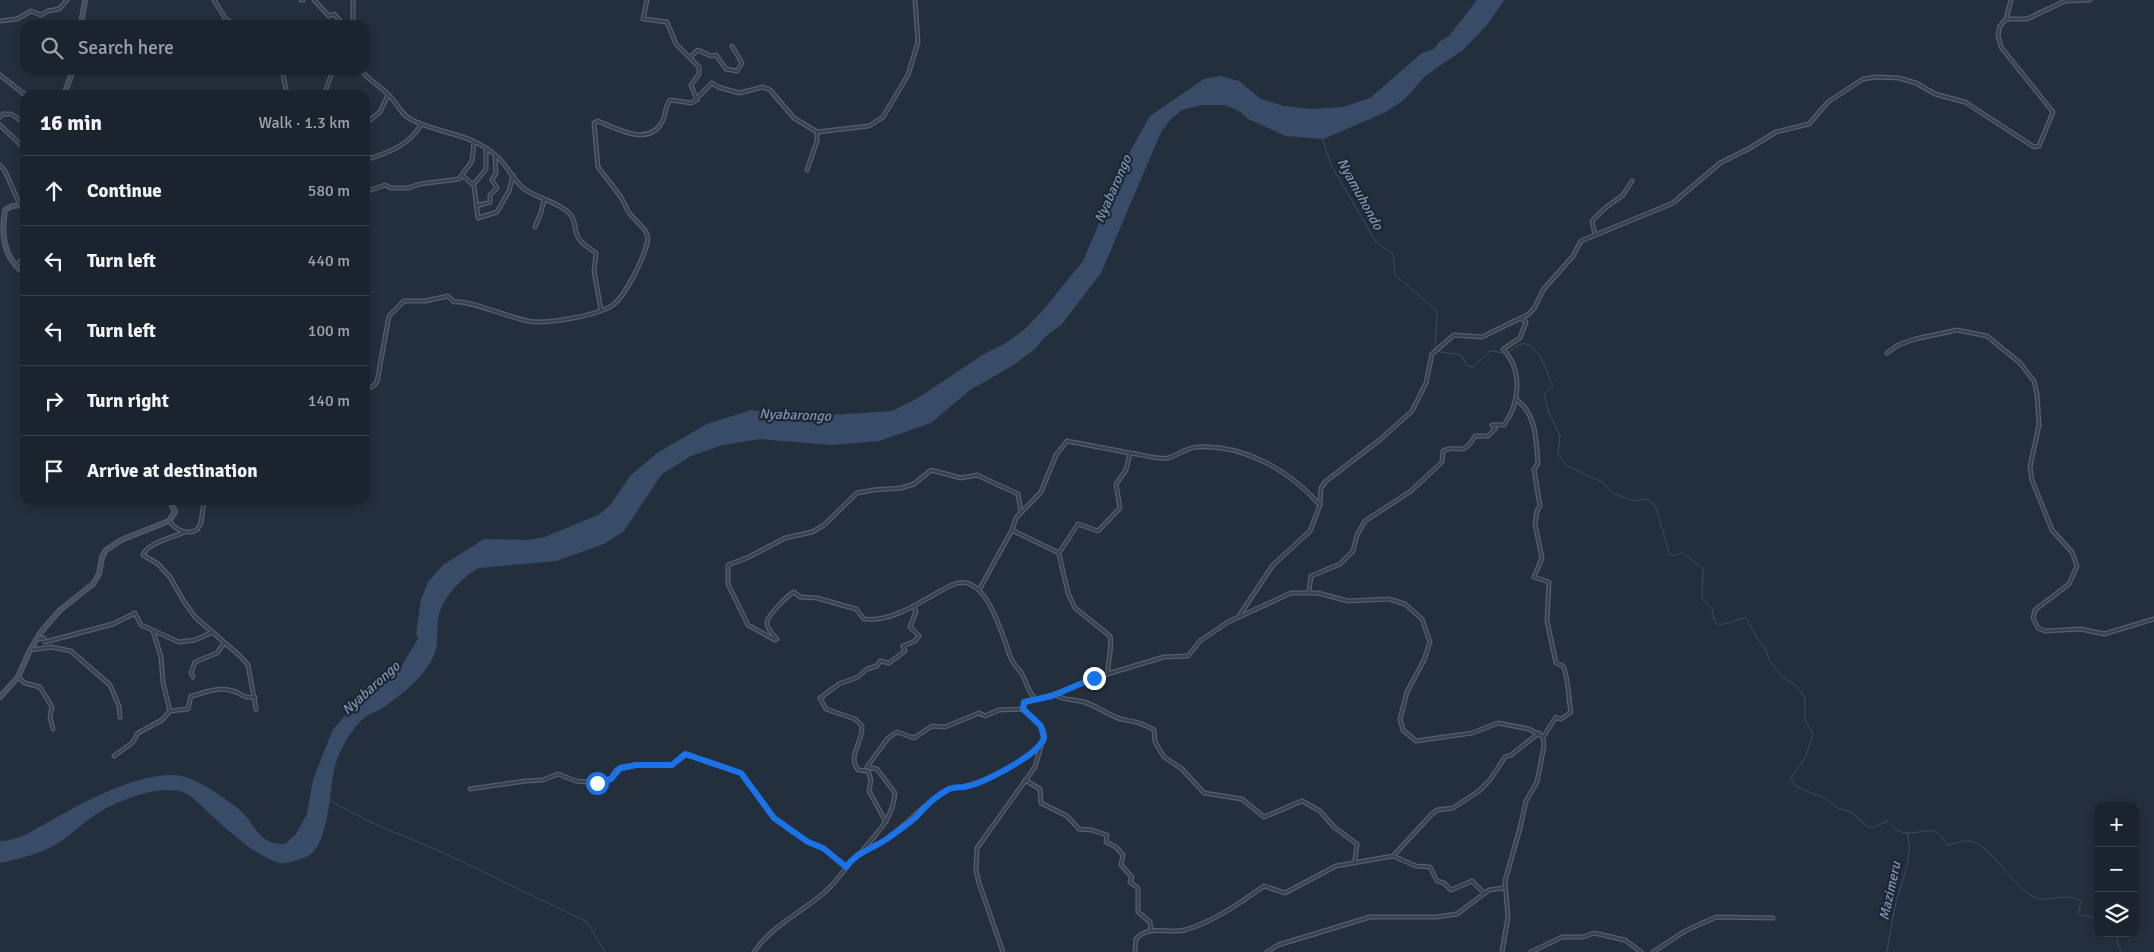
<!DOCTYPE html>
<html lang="en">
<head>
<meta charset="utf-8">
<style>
	body { margin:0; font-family:Signika,sans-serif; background:#242b36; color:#f1f3f6 }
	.controls { position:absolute; right:15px; bottom:15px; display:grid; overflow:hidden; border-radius:10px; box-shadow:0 2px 12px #0003 }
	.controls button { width:45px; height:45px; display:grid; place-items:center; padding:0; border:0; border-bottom:1px solid #39404a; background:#1b232e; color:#f1f3f6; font:25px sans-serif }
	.stop { position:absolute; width:15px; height:15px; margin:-11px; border:4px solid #1a73e8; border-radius:50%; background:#fff }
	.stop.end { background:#1a73e8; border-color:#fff; box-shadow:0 1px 5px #0008 }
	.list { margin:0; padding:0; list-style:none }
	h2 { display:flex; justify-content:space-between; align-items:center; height:65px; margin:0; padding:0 20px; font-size:21px }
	h2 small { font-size:16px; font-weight:400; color:#a0a4aa }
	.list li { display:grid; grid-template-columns:32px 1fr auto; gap:15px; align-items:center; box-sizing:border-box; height:70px; padding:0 20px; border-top:1px solid #39404a }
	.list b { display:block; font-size:19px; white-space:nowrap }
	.list em { font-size:16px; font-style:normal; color:#a0a4aa }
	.icon { flex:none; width:28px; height:28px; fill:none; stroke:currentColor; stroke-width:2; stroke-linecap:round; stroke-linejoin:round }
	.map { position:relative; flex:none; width:2154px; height:952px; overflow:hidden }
	.search { position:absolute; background:#1b232e; box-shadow:0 2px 12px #0003; left:20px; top:20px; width:350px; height:55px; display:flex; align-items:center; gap:12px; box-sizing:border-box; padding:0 18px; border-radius:15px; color:#a0a4aa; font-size:19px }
	.panel { position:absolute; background:#1b232e; box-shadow:0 2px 12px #0003; left:20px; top:90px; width:350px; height:415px; border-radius:15px }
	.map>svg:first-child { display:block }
	.water { fill:#394c67 }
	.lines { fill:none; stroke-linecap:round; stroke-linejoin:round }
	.stream { stroke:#394c67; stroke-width:1 }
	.minor-casing { stroke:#565f6c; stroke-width:5 }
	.secondary-casing { stroke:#565f6c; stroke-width:6 }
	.minor { stroke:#38414e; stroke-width:2.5 }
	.secondary { stroke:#465061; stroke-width:4 }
	.route { stroke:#1a73e8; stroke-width:6 }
	.labels { text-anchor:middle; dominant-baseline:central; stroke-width:4.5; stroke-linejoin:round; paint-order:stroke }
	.water-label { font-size:14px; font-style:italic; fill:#7c92b1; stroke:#1d2633 }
</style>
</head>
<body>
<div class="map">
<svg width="2154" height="952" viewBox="0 0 2154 952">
	<rect width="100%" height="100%" fill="#242f3e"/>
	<!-- water -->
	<path class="water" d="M 1477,0 L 1504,0 L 1488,24 L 1464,49 L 1424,77 L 1405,99 L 1386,112 L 1323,139 L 1286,136 L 1248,119 L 1241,112 L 1225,105 L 1202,105 L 1182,110 L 1171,119 L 1161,132 L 1101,273 L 1062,324 L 1046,336 L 1035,349 L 1012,366 L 970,390 L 931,423 L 879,441 L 831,445 L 760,439 L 723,445 L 691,456 L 662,474 L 624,531 L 604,544 L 556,561 L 479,568 C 462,577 441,599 438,619 C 436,635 440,648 430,663 C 419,681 402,694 384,707 C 378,711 370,713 364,718 C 352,728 339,751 335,766 C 329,788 330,847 306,857 C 299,860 287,864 280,863 C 258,858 226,829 209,813 C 200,805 192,794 179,791 C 156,786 123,799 103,810 C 86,819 73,834 57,844 C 40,854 19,859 0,863 L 0,841 C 22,840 33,830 52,820 C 85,801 137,773 176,775 C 194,776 229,800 242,812 C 258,828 258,844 285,844 L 296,834 L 307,814 L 313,780 L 332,731 L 353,706 L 399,670 L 418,639 L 416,633 L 421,600 L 428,582 L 443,565 L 484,539 L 528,540 L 545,537 L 600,514 L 611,504 L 630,476 L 657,453 L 707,424 L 751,410 L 799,417 L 892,411 L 918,398 L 984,354 L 1006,343 L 1024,330 L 1044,309 L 1083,261 L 1128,155 L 1150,116 L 1204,79 L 1220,76 L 1239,81 L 1261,99 L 1284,106 L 1312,109 L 1343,107 L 1370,98 L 1422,53 L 1434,49 L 1439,42 L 1449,36 Z"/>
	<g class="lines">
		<!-- stream -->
		<path class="stream" d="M 1323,140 L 1331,165 L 1376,242 L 1393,254 L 1395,275 L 1437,311 L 1435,351 L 1461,355 L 1467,366 L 1473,367 L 1491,351 L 1504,353
			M 1508,353 C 1512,350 1517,345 1521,344 C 1538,340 1547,374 1553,385 L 1544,395 L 1549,413 L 1560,435 L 1558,454 L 1567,466 L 1602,482 L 1612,493 L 1634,501 L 1646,499 L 1655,505 L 1669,552 L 1672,556 L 1682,553 L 1703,568 L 1702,599 L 1712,609 L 1714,620 L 1717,624 C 1728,626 1735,618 1746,618 L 1758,640 L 1764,646 L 1770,661 L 1782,677 L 1796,685 L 1805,698 L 1805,720 L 1813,734 L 1805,758 L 1791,778 L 1795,786 L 1826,799 L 1837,808 L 1851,812 L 1868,827 L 1873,828 L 1887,821 C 1891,824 1894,830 1898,831 C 1917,839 1935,818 1947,845 C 1954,844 1963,840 1970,841 C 1990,844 2012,885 2032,896 C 2046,905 2068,890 2081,902 L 2078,912 L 2080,915 L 2098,918
			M 330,801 L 372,823 L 442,852 L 587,922 L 605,952
			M 2118,933 L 2117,943 L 2122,952
			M 1887,952 C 1890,936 1892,921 1895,906 C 1900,884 1915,855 1907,833"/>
		<defs>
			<path id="minor" d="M 214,0 L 225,18 L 234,25
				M 301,0 L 303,0
				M 314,0 L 329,16 L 334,14 L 341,22 L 353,25
				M 647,0 L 643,19 L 667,22 L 676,44 L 699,67 L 699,74 L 691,85 L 697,100
				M 2006,19 L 2027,19 L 2065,1 L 2090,0
				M 0,21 L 17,19 L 31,11 L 41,15 L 48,11 L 59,9 L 67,0
				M 353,25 L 353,0
				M 690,57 L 698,50 L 711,56 L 716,55 L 726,69 L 737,71 L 742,63 L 732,46
				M 282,70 L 287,95
				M 361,70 C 369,81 380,86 389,95 C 397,103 401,115 412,120 C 440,134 466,132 493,153 C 506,162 511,178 523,188 C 537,199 557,201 569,213 C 576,220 574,227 577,235 C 580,244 589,247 596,253 L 594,271 L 601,310
				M 0,75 L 25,95
				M 324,95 L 333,70
				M 0,117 L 3,114 L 11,114 L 25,123
				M 365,124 L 380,112 L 388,95
				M 0,125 L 25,149
				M 365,160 C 385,154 411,145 421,124
				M 0,165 L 5,171 L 20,205
				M 807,170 L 817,141 L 817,132
				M 462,175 L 474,186 L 478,218 L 497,212 L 509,191 L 513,175
				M 473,185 L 486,169 L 486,149
				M 365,192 L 385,185 L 391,188 L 408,188 L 420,184 L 459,179 L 472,161 L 474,142
				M 476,206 L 490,202 L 490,195 L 497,188 L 492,180 L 496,173 L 495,156
				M 535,227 L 541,212 L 544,200
				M 1595,235 L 1592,221 L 1604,209 L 1623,195 L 1632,181
				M 16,266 L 25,256
				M 1887,353 L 1898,345 L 1915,339 L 1957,330 L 1987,336 L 2020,363 L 2034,381 L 2037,394 L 2039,425 L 2030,467 L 2032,480 L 2052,530 L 2072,552 L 2077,566 L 2069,584 L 2035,610 L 2033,618 L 2038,628 L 2045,631 L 2081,629 L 2104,634 L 2154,619
				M 365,385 L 372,387 L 377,382 L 389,316 L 404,301 L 425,301 L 448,296 L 454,302 C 467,299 510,318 528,321 C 545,325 599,315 613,305 C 626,295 647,253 648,237 L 645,230 L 629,213 L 621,197 L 598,167 L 594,123 L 598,121 C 617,129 649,147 662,122 C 666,115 665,106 670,100 L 692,103 L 712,83 L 718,87 L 739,93 L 763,87 L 770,90 L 794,118 L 817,132 L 869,126 L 883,117 L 908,75 L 918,42 L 915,0
				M 1517,400 C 1537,416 1536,440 1538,464 L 1534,469 L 1540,506 L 1537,511 L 1535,524 L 1542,558 L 1534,577 L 1549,582 L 1547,621 L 1556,663 L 1563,666 C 1569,679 1568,698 1571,712 L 1561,719 L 1556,717 L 1543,737
				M 1021,512 L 1018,494 L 977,475 L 961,478 L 931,470 L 914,484 L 901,488 L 873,490 L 857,493 L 824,525 L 812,532 L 785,538 L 749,557 L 728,565 L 728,584 L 748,625 L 775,640 L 777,639 C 773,635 766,628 767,622 C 768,615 787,596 794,592 L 800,597 L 817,598 L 856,609 L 864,619 C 895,623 924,598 952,585 C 985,569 1002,634 1010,656 C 1013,665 1021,670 1024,678 C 1028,686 1028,692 1035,698
				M 169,521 C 176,530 186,535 197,530 L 201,523 L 204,500
				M 1012,530 L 1016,518 L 1041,492 L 1056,455 L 1067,441 L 1130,453
				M 185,532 C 174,537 147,543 143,555 L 158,564 L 170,577 L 183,600 L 195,617 L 240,656 L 248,665 L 256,709
				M 1059,554 L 1068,593 L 1075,608 L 1110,636 C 1113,649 1107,661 1108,674
				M 979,590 L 1012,530 L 1059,553 L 1078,524 L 1098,531 L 1120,508 L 1116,484 L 1126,470 L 1130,453 C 1139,454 1161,460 1168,458 C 1178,455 1186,448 1197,447 C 1243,444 1289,470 1319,504
				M 1309,592 L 1311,576 L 1340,564 L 1353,551 L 1357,535 L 1365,521 L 1411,491 L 1442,462 L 1443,451 C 1458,442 1461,460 1475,436 L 1488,436 L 1495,429 L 1492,425 L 1504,425 C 1520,403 1523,370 1503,349 L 1520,338 L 1526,322 L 1521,318
				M 1239,616 L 1273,565 L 1310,531 L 1320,505 L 1321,488 L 1325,482 L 1382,438 L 1412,411 L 1426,383 L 1432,354 L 1454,335 L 1482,337 L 1529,314 L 1535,307 L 1543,290 L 1573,256 L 1581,241 L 1673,203 L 1720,163 L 1750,148 L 1776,132 L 1809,124 L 1828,102 L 1863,79 L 1876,77 L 1899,78 L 1916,83 L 1935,94 L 1965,102 L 2034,147 L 2039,146 L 2053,112 L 2001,47 L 1998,35 L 2000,26 L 2006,19 L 2011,0
				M 38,639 L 44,638 L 45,642 L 113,624 L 135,613 L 141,625 L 179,642 L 195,640 L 213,632
				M 30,650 L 51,647 L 71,651 L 110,685 L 119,706 L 120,717
				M 18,677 L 25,683 L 40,687 L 52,707 L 50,717 L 53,729
				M 193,677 L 191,673 L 195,662 L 217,653 L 224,643
				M 1054,694 C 1063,701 1074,699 1084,702 C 1097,706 1110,716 1121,719 C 1134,722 1141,722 1154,730 L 1155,742 L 1164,757 L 1182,769 L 1204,793 L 1242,799 L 1264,817 L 1302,801 L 1320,811 L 1334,827 L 1357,844 L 1355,861
				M 170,711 L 188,709 L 191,696 C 205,693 219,686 233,691 C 243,694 244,699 255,697
				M 114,756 L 132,743 L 138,733 L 162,720 L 170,711 L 163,682 L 161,657 L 153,631
				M 1025,780 L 1040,789 L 1041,803 L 1067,816 L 1079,829 L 1092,830 L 1107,835 L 1106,842 L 1116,847 L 1123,855 L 1121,865 L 1132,877 L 1130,882 L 1138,888 L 1138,912 L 1150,922 L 1151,931
				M 470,789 L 526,781 L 543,780 L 558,774 L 576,781 L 597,783 L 611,778 L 616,770 L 620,769 L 637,765 L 672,765 L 687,754 L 741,773 L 774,818 L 808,842 L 823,848 L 847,867
				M 886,822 L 869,791 L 871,780 L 868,771 L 858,770 C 847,755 863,743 862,726 L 855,719 L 826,709 L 820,698 L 839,684 L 858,677 L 867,669 L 877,666 L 880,661 L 889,663 L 905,651 L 903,646 L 915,641 L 919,636 L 910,627 L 916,611 L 914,606
				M 863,850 C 878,831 892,821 895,793 L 877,769 L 867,767 L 888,738 L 897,732 L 914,738 L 932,726 L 945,727 L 979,713 L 985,716 L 999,710 L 1023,709
				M 1393,856 L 1416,866 L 1430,867 L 1437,881 L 1444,883 L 1451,890 L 1472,881 L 1484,893
				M 754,952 C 769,928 805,910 826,891 C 838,881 845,867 856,856 C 863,849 876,846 885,840 C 907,825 924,803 947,790 C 953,787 959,788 965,786 C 982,783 1035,757 1043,742 C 1050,728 1031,717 1023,709 L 1026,702 L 1052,695 L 1104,675 L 1164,657 L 1188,656 L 1200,641 L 1228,622 L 1291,593 L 1318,593 L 1348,601 L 1389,599 L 1405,604 L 1422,619 L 1430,642 L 1424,660 L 1407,692 L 1400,719 L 1403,730 L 1416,741 L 1472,733 L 1498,723 L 1529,729 L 1543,737 L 1544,746 L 1537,782 L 1526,801 L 1520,828 L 1505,881 L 1508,917 L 1502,952
				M 1003,952 L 979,883 L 976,870 L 977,848 L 1035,767 L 1041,746
				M 1135,952 L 1136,939 C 1149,924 1168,934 1185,930 C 1213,922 1240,903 1264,886 L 1285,893 L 1336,866 L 1393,856 L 1431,815 L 1437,810 L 1453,808 L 1479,791 L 1490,780 L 1505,757 L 1511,755 L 1539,733
				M 1267,952 L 1278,945 L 1370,917 L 1436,917 L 1457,914 L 1489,890 L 1504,888
				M 1531,952 L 1562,937 L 1583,937 L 1594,933 L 1625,940 L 1641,952
				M 1653,952 L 1685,931 L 1716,917 L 1773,918"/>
			<path id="secondary" d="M 81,25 L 85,0
				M 64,95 L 73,70
				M 25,205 L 12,206 L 5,210 C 1,234 3,259 25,273
				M 0,697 L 18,677 L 30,650 L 41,632 L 60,610 L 93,584 L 99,574 L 102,557 L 106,550 L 121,540 L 169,521 L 175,512 L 170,500"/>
		</defs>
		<!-- minor casing -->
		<use href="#minor" class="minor-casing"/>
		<!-- secondary casing -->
		<use href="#secondary" class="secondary-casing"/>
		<!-- minor -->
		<use href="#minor" class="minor"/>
		<!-- secondary -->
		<use href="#secondary" class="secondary"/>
	</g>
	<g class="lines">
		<!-- route -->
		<path class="route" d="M 597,783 L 611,779 L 620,768 L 636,765 L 672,765 L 685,754 L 741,773 L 774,818 L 808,842 L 823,848 L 846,867 C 857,852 872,849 887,839 C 896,832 909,824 917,816 C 926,805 936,796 949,789 C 955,787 959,787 964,787 C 983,784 1038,755 1044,738 L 1041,726 L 1023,709 L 1024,702 L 1052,696 L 1094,678"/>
	</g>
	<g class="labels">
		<!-- water labels -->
		<g class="water-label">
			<text transform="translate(1113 189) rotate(-66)">Nyabarongo</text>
			<text transform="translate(1360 194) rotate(61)">Nyamuhondo</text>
			<text transform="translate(795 415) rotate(2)">Nyabarongo</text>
			<text transform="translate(371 688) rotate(-42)">Nyabarongo</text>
			<text transform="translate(1890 891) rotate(-78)">Mazimeru</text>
		</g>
	</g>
</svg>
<div class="controls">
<button>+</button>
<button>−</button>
<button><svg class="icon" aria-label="layers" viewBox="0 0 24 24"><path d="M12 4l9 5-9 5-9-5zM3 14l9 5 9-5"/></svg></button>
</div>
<div class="stop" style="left:597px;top:783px"></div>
<div class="stop end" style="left:1094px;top:678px"></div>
<div class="search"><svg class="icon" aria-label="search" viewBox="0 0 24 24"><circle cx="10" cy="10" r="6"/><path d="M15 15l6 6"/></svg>Search here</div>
<section class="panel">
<h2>16 min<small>Walk · 1.3 km</small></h2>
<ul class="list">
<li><svg class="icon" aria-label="ahead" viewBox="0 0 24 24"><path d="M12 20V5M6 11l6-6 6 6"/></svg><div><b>Continue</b></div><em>580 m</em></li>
<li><svg class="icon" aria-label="left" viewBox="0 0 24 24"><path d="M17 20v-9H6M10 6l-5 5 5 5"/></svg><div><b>Turn left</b></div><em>440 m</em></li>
<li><svg class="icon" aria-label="left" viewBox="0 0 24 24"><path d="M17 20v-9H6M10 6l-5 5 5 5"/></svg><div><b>Turn left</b></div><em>100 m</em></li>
<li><svg class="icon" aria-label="right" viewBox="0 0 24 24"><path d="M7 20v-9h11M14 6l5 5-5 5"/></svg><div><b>Turn right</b></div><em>140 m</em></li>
<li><svg class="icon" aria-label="arrive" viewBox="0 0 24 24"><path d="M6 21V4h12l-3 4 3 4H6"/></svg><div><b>Arrive at destination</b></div></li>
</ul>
</section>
</div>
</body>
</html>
